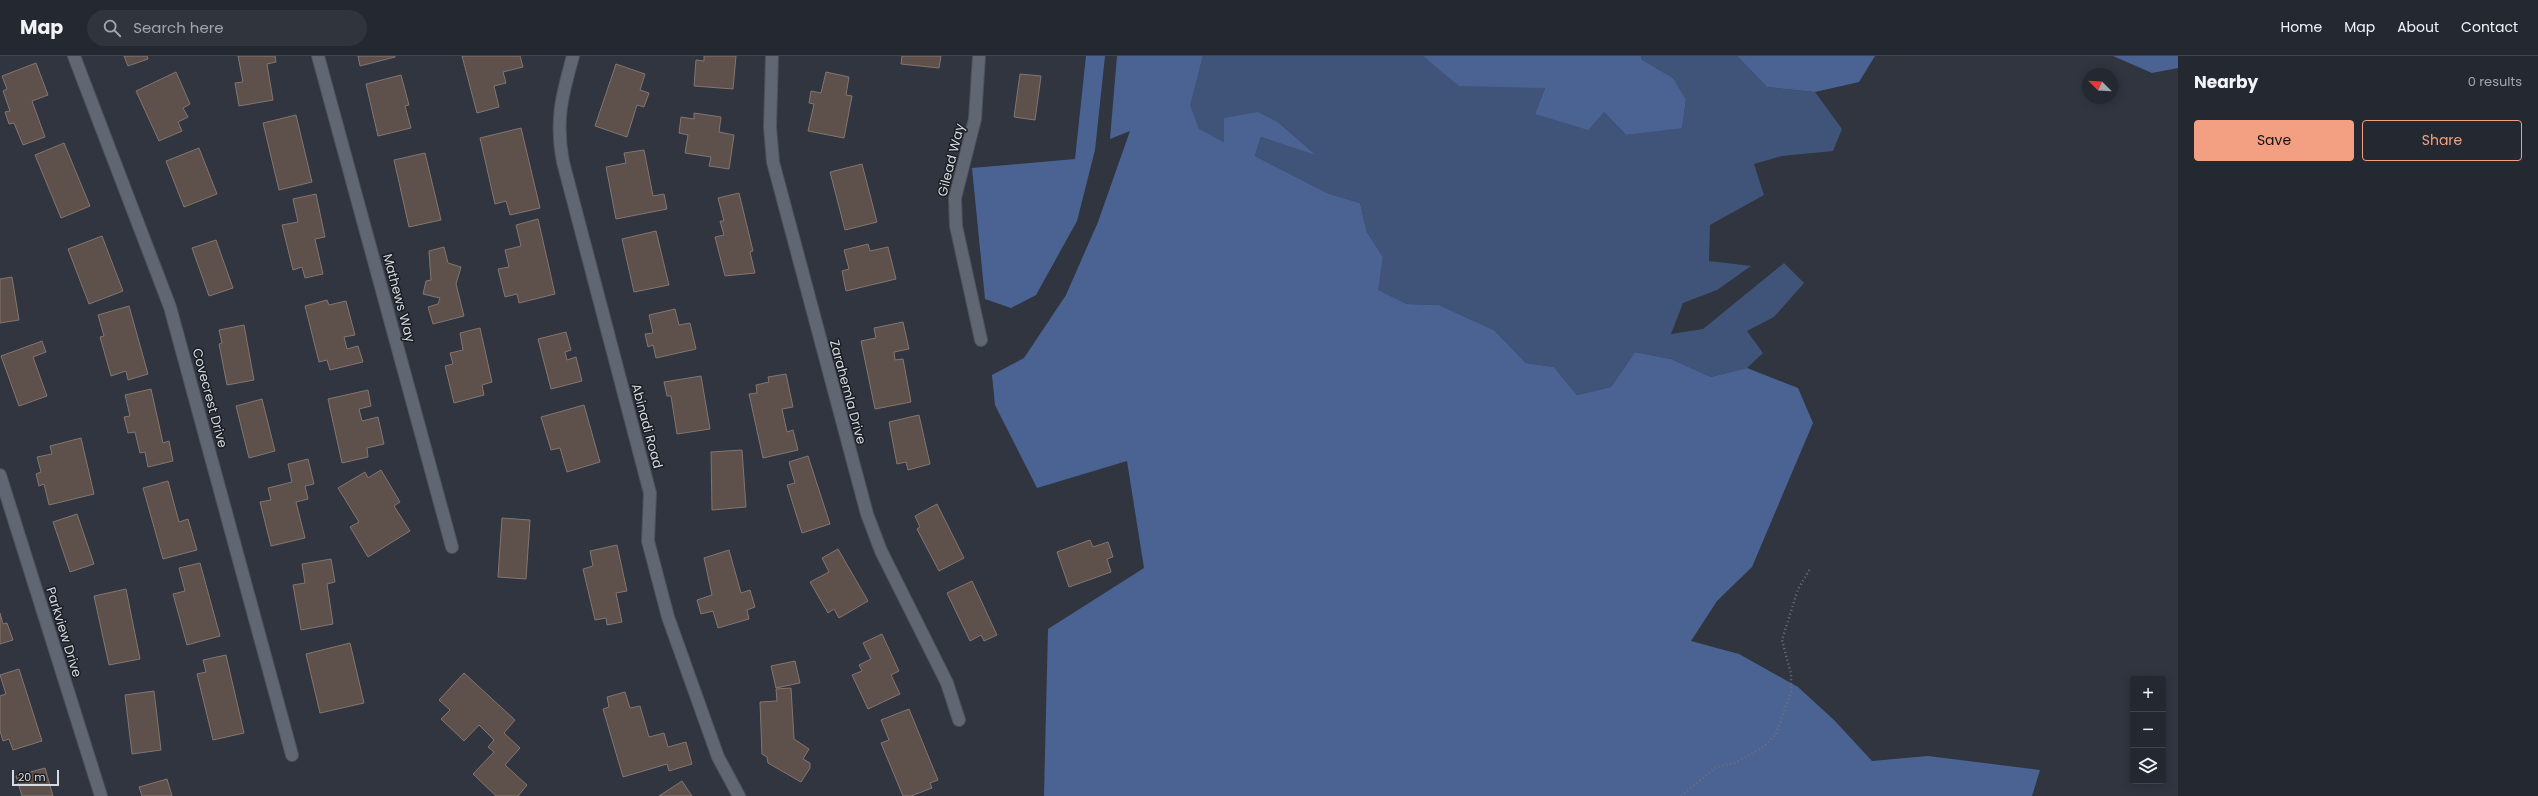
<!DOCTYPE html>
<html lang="en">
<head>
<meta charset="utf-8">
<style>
	body { margin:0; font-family:Poppins,sans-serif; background:#30343c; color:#f1f3f6 }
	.controls { position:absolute; right:12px; bottom:12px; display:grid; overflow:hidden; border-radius:4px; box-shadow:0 2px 10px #0003 }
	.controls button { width:36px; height:36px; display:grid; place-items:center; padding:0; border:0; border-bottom:1px solid #41444c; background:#242830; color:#f1f3f6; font:20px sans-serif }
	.compass { position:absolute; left:2082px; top:12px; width:36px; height:36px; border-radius:50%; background:#242830; box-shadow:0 2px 10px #0003; rotate:294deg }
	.scale { position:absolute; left:12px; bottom:10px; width:47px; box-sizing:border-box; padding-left:4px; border:2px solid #d6dae1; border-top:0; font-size:11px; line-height:14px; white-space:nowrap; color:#d6dae1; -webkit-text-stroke:3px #1a1d22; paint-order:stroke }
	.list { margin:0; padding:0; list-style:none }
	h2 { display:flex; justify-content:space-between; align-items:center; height:52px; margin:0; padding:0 16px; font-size:17px }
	h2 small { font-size:13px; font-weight:400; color:#a3a6ab }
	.actions { display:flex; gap:8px; padding:12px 16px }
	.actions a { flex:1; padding:9px 0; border:1px solid #f2a081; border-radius:4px; text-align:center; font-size:14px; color:#f2a081 }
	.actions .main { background:#f2a081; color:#111 }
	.icon { flex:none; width:22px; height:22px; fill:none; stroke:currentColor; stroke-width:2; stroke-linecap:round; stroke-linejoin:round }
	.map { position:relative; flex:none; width:2178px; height:740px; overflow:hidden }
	header { display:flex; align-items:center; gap:24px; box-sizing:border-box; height:56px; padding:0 20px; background:#242830; border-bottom:1px solid #41444c }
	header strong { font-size:19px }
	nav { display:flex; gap:22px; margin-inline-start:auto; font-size:14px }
	.search { width:280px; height:36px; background:#30343c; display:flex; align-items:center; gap:10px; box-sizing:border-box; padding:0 14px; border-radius:22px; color:#a3a6ab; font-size:15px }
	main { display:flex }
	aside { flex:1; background:#242830 }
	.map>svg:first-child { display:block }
	.green { fill:#405378 }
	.forest { fill:#4b6392 }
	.building { fill:#5e504b; stroke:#847570 }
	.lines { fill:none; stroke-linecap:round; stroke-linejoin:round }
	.minor-casing { stroke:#4d525a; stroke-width:14 }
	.path { stroke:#6c707a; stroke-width:2.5; stroke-dasharray:1 3; stroke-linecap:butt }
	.minor { stroke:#606672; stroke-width:12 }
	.labels { text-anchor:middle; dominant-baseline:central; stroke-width:3; stroke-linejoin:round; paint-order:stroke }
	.street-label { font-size:13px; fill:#d6dae1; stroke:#1a1d22 }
</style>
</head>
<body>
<header>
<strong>Map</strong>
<div class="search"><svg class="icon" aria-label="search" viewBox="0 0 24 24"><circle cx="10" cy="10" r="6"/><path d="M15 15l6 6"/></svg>Search here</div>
<nav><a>Home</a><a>Map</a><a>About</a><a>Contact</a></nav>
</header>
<main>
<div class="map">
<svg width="2178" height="740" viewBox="0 0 2178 740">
	<rect width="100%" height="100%" fill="#303540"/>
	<!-- green -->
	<path class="green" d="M 1203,0 L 1423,0 L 1428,4 L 1508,29 L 1545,32 L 1535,58 L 1604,56 L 1626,79 L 1682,71 L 1686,43 L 1673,22 L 1641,3 L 1641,0 L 1737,0 L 1767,31 L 1815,36 L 1842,73 L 1833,95 L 1782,100 L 1754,108 L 1764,139 L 1710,169 L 1709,205 L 1751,210 L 1717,234 L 1683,247 L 1671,278 L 1703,273 L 1784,207 L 1804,227 L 1774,261 L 1747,275 L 1763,297 L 1747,312 L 1711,321 L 1671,303 L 1635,296 L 1611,331 L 1577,339 L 1554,311 L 1526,307 L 1494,274 L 1439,249 L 1407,248 L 1377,234 L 1383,201 L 1367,176 L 1360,147 L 1327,137 L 1255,100 L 1261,81 L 1315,98 L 1279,67 L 1224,86 L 1198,73 L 1189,49 Z"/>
	<!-- forest -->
	<path class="forest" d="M 1086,0 L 1105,0 L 1095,94 L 1077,165 L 1036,239 L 1011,252 L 985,243 L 972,112 L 1075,103 Z
		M 1117,0 L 1203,0 L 1190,49 L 1199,73 L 1224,86 L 1224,62 L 1258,56 L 1279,67 L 1316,99 L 1261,81 L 1255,100 L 1327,137 L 1360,147 L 1367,176 L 1383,201 L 1378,234 L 1407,248 L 1439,249 L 1494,274 L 1526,307 L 1554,311 L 1577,339 L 1611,331 L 1635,296 L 1671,303 L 1711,321 L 1747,312 L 1798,332 L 1813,367 L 1752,511 L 1717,545 L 1691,585 L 1739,598 L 1798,631 L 1834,664 L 1872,705 L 1928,700 L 2040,714 L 2032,740 L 1044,740 L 1048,573 L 1144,512 L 1127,405 L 1037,432 L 995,349 L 992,319 L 1024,302 L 1066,239 L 1098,166 L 1130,75 L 1110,83 Z
		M 1423,0 L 1641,0 L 1641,3 L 1673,22 L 1686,43 L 1682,72 L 1626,79 L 1604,56 L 1588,74 L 1535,58 L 1545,32 L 1459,30 Z
		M 1737,0 L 1875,0 L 1859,26 L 1815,36 L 1767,31 Z
		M 2113,0 L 2178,0 L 2178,12 L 2152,17 Z"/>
	<!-- building -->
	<path class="building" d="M 124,0 L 147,0 L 148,3 L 128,10 Z
		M 238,0 L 275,0 L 276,6 L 267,8 L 273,44 L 239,50 L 235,27 L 243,26 Z
		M 358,0 L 395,0 L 395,1 L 360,10 Z
		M 462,0 L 520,0 L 523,11 L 503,16 L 506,27 L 494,30 L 499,51 L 477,57 Z
		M 704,0 L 736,0 L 733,33 L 694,30 L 696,4 L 704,5 Z
		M 902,0 L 941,0 L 939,12 L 901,8 Z
		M 36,7 L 48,39 L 32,45 L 45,81 L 23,89 L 14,67 L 9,68 L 5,56 L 10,55 L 3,35 L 7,33 L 2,20 Z
		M 616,8 L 645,18 L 640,34 L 649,37 L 644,51 L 637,49 L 627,81 L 595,70 Z
		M 176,16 L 190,48 L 183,52 L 188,61 L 178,66 L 182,75 L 159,85 L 136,35 Z
		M 826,16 L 849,21 L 846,39 L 852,40 L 844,82 L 808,75 L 814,48 L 809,47 L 811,35 L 821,37 Z
		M 1020,18 L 1041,20 L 1035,64 L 1014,61 Z
		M 401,19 L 409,49 L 405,50 L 411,72 L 378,80 L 366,28 Z
		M 694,57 L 721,61 L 719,76 L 734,79 L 729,113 L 709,110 L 711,101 L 685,97 L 688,79 L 679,77 L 681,61 L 694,63 Z
		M 296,59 L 312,126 L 279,134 L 263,67 Z
		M 521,72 L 540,152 L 510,159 L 506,145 L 495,148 L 480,82 Z
		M 64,87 L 90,150 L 61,162 L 35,99 Z
		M 199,92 L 217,138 L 184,151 L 166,105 Z
		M 644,94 L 653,140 L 664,138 L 667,153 L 616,163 L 606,111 L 626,107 L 624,97 Z
		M 425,97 L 441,164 L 409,171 L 394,104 Z
		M 862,108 L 877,166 L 845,174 L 830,116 Z
		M 739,137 L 753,195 L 750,196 L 755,217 L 725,220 L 715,181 L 724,179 L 720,165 L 724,165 L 718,142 Z
		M 316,138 L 325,181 L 315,183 L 323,218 L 305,222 L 302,211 L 293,214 L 282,169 L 298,166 L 293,143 Z
		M 538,163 L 555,238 L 519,247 L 517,238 L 505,241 L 498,213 L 509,211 L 505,194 L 521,190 L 516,169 Z
		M 656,175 L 669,229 L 634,236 L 622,183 Z
		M 102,180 L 123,235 L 89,248 L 68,193 Z
		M 216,184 L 233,232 L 209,240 L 192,192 Z
		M 868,188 L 870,195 L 888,191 L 896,223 L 846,235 L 842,215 L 849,213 L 844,194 Z
		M 444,191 L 448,207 L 461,211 L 456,228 L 464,260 L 433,268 L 428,251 L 438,248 L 440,242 L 423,238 L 426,225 L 431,224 L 429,195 Z
		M 12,221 L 19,264 L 0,267 L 0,223 Z
		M 327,244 L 329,249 L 346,245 L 355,279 L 344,281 L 347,293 L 358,290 L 363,306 L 330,314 L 327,304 L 319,306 L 305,250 Z
		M 129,250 L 148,318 L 128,324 L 126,315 L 111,320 L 100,281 L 104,280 L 98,259 Z
		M 675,253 L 679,269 L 690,267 L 696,293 L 656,302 L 653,289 L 648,291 L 645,278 L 653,277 L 649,259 Z
		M 903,266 L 909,293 L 894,296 L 895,304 L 903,303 L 911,346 L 875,353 L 861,285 L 876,282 L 874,272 Z
		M 244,269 L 254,324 L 227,329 L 219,288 L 222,287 L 219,274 Z
		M 480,272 L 492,326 L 482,329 L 484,339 L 454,347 L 445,310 L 453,308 L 450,297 L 463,294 L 460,277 Z
		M 566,276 L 571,294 L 565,296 L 567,304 L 576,301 L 582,325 L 551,333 L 538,283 Z
		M 42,285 L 46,296 L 33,301 L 47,340 L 19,350 L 1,300 Z
		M 786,318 L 793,351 L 782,353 L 787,376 L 793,374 L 798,394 L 763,402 L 749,338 L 757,337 L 756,329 L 769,326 L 768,321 Z
		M 701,320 L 710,373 L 677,378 L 671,340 L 667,340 L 664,326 Z
		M 151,333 L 163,387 L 169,385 L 173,405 L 148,411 L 145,396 L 140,397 L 135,376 L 128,377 L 124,361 L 130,360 L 125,339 Z
		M 368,334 L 371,350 L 359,353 L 362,365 L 378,361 L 384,388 L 367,392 L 368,401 L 342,407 L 328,343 Z
		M 262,343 L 275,395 L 249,402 L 236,350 Z
		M 584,349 L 600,406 L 567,416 L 560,392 L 551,394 L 541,361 Z
		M 919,359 L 930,408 L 908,414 L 906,406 L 897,408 L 889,366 Z
		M 81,382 L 94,438 L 49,449 L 44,428 L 39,430 L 36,418 L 41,416 L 37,401 L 52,398 L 50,390 Z
		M 742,394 L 746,451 L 712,454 L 711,396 Z
		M 808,400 L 830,468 L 802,477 L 787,429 L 795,427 L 789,406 Z
		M 308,403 L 314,428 L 305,430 L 308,443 L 296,446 L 305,482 L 271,490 L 260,446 L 271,444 L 268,432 L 292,426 L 288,408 Z
		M 381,414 L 400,446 L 394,450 L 410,475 L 368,501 L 350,471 L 359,466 L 338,432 L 365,416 L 368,422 Z
		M 168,425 L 179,466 L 188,463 L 197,494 L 163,503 L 143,432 Z
		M 937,448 L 964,502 L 939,515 L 917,473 L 920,471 L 915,460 Z
		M 77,458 L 94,508 L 70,516 L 53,466 Z
		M 502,462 L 530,464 L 526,523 L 498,521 Z
		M 1090,484 L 1093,491 L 1108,486 L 1113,501 L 1107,503 L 1111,516 L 1069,531 L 1057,496 Z
		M 617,489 L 627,535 L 616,537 L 622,566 L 607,569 L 606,562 L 595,564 L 583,513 L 593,510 L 590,495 Z
		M 838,493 L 868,545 L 839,562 L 834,553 L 828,557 L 810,526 L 829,516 L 822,502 Z
		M 729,494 L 741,537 L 750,534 L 755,551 L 747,554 L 749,563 L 718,572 L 713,555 L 701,558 L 697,544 L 712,539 L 704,502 Z
		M 331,503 L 335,526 L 327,528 L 333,568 L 301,574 L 293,529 L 305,527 L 302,508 Z
		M 200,507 L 220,580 L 187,589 L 173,538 L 185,535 L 179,512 Z
		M 972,525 L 997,579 L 984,585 L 981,579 L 970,585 L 947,537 Z
		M 126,533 L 140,603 L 109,609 L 94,540 Z
		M 0,557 L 3,568 L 7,567 L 13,584 L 0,588 Z
		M 882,578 L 899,615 L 891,619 L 900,638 L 868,653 L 852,619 L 862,615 L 859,609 L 871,603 L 863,587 Z
		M 350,587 L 364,647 L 320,657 L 306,598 Z
		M 226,599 L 244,677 L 213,684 L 197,618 L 206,616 L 203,604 Z
		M 795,605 L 800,627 L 776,632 L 771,610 Z
		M 19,613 L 42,685 L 13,694 L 9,683 L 3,685 L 0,675 L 0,640 L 6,638 L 0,619 Z
		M 464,617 L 515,664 L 504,677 L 520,692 L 505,709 L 527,729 L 518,740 L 496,740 L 473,718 L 494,696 L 488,691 L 494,684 L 479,669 L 464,685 L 441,663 L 450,654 L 439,644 Z
		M 791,632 L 794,683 L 809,693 L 803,703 L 810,707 L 810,712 L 801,726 L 768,707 L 767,701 L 762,698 L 760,646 L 777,645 L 776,633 Z
		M 154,635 L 161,694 L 132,698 L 125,639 Z
		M 625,636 L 630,652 L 640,650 L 649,681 L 664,677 L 668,691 L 686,686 L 692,708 L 669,715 L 667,708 L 623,721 L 603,653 L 609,651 L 607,641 Z
		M 909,653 L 938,724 L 930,727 L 932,732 L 911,740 L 903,740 L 881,687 L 889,684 L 881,664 Z
		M 45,712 L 53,740 L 22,740 L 16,720 Z
		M 167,723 L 172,740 L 142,740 L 139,731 Z
		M 682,725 L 692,740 L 659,740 Z"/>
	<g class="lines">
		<defs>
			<path id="minor" d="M 74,0 L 170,251 L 292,699
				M 318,0 L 452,491
				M 573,0 C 562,39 555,65 563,106 L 650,437 L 648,485 L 668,561 L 718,701 L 739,740
				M 772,0 L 770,71 L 773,106 L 867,458 L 881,495 L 947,627 L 959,664
				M 979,0 L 975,63 L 955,142 L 956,170 L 981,284
				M 0,419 L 101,740"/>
		</defs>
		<!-- minor casing -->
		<use href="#minor" class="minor-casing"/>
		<!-- path -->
		<path class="path" d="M 1681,740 L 1716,711 L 1735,707 L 1763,691 L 1775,680 L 1791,636 L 1791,618 L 1782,584 L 1798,533 L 1810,513"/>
		<!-- minor -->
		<use href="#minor" class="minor"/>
	</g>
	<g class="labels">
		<!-- street labels -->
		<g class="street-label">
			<text transform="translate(951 104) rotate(-76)">Gilead Way</text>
			<text transform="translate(399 242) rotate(75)">Mathews Way</text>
			<text transform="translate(848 336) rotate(75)">Zarahemla Drive</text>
			<text transform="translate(210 342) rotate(75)">Covecrest Drive</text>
			<text transform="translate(647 370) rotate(75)">Abinadi Road</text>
			<text transform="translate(64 576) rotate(73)">Parkview Drive</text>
		</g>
	</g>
</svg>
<div class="controls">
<button>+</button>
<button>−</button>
<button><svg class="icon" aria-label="layers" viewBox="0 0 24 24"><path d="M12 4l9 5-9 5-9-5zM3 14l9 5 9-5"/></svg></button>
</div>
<svg class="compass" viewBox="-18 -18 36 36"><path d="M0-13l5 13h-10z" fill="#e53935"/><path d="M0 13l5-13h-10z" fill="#a3a6ab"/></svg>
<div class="scale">20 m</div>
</div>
<aside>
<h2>Nearby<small>0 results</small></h2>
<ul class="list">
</ul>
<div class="actions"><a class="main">Save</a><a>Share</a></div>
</aside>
</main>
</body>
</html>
